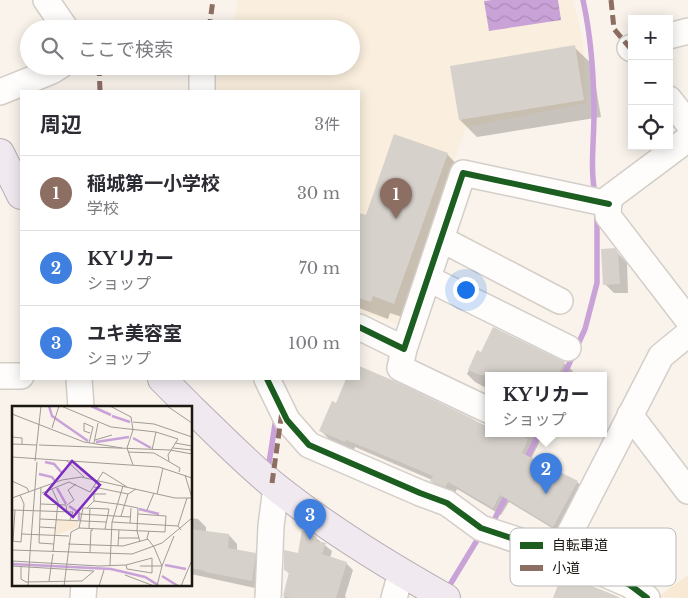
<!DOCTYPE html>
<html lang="ja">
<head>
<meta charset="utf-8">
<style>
	body { margin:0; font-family:"Libre Baskerville","Noto Sans JP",serif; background:#f2f2f3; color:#2b2b33 }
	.controls { position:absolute; right:15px; top:15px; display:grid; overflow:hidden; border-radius:0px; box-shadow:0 2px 12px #0003 }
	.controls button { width:45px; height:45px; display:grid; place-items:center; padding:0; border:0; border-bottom:1px solid #e1e1e2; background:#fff; color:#2b2b33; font:25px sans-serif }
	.you { position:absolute; left:465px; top:289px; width:18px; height:18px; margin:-12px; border:4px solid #fff; border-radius:50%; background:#1a73e8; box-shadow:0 0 0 8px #1a73e833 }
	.badge { display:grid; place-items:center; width:32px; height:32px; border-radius:50%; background:#69645e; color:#fff; font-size:16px; font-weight:700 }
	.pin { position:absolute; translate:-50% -41px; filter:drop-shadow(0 1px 2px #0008) }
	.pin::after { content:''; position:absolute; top:26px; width:18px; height:15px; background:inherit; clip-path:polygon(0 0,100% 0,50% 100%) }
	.popup { position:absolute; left:485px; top:372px; width:122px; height:65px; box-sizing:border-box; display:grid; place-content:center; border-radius:0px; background:#fff; filter:drop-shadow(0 1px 4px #0005); font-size:16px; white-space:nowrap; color:#7c7c81 }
	.popup b { font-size:19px; color:#2b2b33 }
	.popup::after { content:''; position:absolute; left:50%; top:100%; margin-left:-10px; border:10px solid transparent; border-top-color:#fff }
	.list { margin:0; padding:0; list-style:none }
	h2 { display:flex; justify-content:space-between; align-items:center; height:65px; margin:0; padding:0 20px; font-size:21px }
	h2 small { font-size:16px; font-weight:400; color:#7c7c81 }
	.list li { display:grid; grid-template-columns:32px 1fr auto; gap:15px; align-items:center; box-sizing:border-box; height:75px; padding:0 20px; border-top:1px solid #e1e1e2 }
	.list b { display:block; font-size:19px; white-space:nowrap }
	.list p { margin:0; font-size:16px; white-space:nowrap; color:#7c7c81 }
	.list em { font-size:16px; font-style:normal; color:#7c7c81 }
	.icon { flex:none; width:28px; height:28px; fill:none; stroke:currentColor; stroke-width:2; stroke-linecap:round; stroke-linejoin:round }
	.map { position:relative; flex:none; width:688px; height:598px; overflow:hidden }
	.search { position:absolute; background:#fff; box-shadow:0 2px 12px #0003; left:20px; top:20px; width:340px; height:55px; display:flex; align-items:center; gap:12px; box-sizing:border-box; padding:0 18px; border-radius:28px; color:#7c7c81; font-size:19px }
	.panel { position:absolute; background:#fff; box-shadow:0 2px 12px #0003; left:20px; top:90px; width:340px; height:290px; border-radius:0px }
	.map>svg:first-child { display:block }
	.built { fill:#faefde }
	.green { fill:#f8e9d4 }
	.water { fill:url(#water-waves) }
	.shadow { fill:#0003 }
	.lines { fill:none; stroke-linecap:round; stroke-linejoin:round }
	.stream { stroke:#c9a2d8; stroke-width:5.5 }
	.building { fill:#d6d1cb }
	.minor-casing { stroke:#d3cec8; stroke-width:28 }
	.major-casing { stroke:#b7acb4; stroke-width:30 }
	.minor { stroke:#fefdfc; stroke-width:25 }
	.major { stroke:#f0eaf0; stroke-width:28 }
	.quiet { stroke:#8d6e63; stroke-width:5; stroke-dasharray:10 5; stroke-linecap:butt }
	.cycleway-casing { stroke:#fff; stroke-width:9 }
	.cycleway { stroke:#1b5e20; stroke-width:6 }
	.inset-river { fill:none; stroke:#c9a2d8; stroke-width:2.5 }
	.inset-road { fill:none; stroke:#a09b94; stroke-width:1 }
	.view { fill:#7b2cbf; fill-opacity:0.15; stroke:#7b2cbf; stroke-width:2.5 }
	.inset-edge { fill:none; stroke:#1b1711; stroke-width:2.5 }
	.key { fill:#fff; stroke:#bbb9b8; stroke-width:1 }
	.key-label { font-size:14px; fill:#1b1711 }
</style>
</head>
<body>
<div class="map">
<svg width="688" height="598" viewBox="0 0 688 598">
	<defs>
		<pattern id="water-waves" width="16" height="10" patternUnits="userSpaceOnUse" patternTransform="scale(1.25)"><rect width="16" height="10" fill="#c9a2d8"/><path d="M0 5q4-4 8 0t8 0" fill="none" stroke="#ac8bb8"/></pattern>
	</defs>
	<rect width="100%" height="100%" fill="#f9f3ec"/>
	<!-- built -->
	<path class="built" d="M 238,0 L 573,0 L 583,41 L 586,103 L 466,127 L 397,324 L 359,312 L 359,91 L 211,91 L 212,75 L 227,71 L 228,66 L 351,66 L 351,29 L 232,29 Z"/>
	<!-- green -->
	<path class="green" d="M 688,575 L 688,598 L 658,597 Z"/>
	<!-- water -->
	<path class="water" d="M 492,0 L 558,0 L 561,20 L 489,31 L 484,1 Z"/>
	<!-- shadow -->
	<path class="shadow" d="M 574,47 L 592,64 L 601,117 L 477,137 L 460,120 Z
		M 447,154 L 464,172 L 411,320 L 390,313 L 388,319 L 359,308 L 359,214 L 366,217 Z
		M 614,249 L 627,263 L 628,293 L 614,293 L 605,284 Z
		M 478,352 L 564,363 L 573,371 L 570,375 L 488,375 L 488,389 L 475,382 L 467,374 Z
		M 359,368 L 488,427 L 488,433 L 544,433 L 531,459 L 577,482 L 586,490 L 562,534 L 509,502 L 501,515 L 457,489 L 454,495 L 440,489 L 431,481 L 432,480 L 355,447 L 354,450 L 329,439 L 321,431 L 336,404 L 347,379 L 359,379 Z
		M 191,518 L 198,519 L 206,527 L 206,532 L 229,535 L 237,544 L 237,551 L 255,554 L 263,562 L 260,589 L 191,574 Z
		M 316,538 L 332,551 L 330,558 L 346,563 L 353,570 L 345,596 L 346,598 L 284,598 L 290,574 L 285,570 Z"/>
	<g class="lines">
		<!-- stream -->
		<path class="stream" d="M 583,0 C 591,37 594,76 594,114 C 594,141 590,168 595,194
			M 564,375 L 585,329 L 597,283 L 597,214
			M 525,462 L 539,433
			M 269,463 L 276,418
			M 493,522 L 508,493
			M 448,588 L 479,537"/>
	</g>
	<!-- building -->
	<path class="building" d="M 575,45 L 584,100 L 459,120 L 450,66 Z
		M 394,134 L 448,153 L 394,304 L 373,296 L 371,302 L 359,298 L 359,213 L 366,215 Z
		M 615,248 L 618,253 L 620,284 L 603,285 L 601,249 Z
		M 493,327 L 565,362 L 558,375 L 480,375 L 468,370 L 477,350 L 481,352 Z
		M 359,366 L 399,383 L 471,418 L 488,428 L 488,433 L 516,433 L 528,439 L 522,453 L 578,481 L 553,527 L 500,495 L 493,508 L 448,482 L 445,487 L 430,481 L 433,476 L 388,457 L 346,440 L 345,442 L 319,431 L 332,401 L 336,403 L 346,379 L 359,379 Z
		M 191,529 L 229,534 L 228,548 L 256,553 L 252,581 L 205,572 L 205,571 L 191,568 Z
		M 302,530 L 317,537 L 316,541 L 326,543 L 322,554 L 347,562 L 336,598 L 291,598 L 283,596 L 289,572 L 284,570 L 284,550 L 298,553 Z
		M 562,574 L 619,597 L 619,598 L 553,598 Z"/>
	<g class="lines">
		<defs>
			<path id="minor" d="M 46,0 L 66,29
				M 669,36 L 688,31
				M 632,47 L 630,48 L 632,49
				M 202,91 L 202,66
				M 0,92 L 52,71 L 60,66
				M 669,99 L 688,123
				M 688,139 L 609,198 L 608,216 L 688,320
				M 441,239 L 560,301
				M 429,279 L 568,348
				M 359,327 L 404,349
				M 0,376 L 21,376
				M 79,379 L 81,407
				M 267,379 L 287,420 L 309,445 L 420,493 L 447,503 L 481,528 L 559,554 L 630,585 L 647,598
				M 488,410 L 400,368 L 404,349 L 463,173 L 609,204
				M 630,415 L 688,491
				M 559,554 L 661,356 L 688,334
				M 83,598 L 84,584
				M 268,598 L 271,526 L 276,487
				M 394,598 L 401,573"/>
			<path id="major" d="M 0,153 L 21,195
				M 162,379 L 190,407
				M 191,408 C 219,435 247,464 277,488 C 330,530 387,565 446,598"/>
		</defs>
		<!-- minor casing -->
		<use href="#minor" class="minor-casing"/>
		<!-- major casing -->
		<use href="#major" class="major-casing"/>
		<!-- minor -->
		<use href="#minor" class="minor"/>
		<!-- major -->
		<use href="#major" class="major"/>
		<!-- quiet -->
		<path class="quiet" d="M 611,0 L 614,29 L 630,48
			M 209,29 L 213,0
			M 99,66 L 100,91
			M 272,483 L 282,411"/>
		<defs>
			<path id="cycleway" d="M 359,327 L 404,349 L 463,173 L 609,204
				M 267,379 L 287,420 L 309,445 L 420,493 L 447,503 L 481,528 L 559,554 L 630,585 L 647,598"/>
		</defs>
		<!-- cycleway casing -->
		<use href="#cycleway" class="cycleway-casing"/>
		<!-- cycleway -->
		<use href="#cycleway" class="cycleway"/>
	</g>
	<!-- overview -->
	<g transform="translate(12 406)">
		<rect width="180" height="180" fill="#f9f3ec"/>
		<path d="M 45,114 L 66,115 L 66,121 L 44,129 Z" fill="#f8e9d4"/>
		<path class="inset-river" d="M 37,0 L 40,10 L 76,35M 79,0 L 99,9M 100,10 L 118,16M 121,32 L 139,42M 84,36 L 117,31M 33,56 L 42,58 L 50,67M 27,68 L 40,71 L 43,75M 45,82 L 54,98M 57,100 L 67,107 L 67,114M 127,103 L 147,108M 0,158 L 99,163 L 133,171 L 146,179M 153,159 L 174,163M 150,170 L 166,180"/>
		<path class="inset-road" d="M 49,0 L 99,21 L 144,26 L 166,33 L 156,49 L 157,55M 98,0 L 119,11 L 121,24 L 115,42 L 121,59M 155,0 L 180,17M 0,8 L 72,36 L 110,42M 121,16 L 142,18 L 180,31M 40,22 L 47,0M 0,31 L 10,32 L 10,38M 83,34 L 100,29M 77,37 L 81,21 L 72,17 L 72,25 L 78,27M 82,37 L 86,17M 163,37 L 180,40M 0,38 L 25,39M 27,39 L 158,44 L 180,48M 161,42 L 180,44M 140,44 L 144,26M 116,46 L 142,47 L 168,62 L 167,66M 0,51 L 147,61 L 180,72M 54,54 L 72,71M 23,55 L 29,0M 173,69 L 180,92M 0,75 L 15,82 L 17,86M 29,81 L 27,137 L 42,138M 82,81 L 116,88M 40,83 L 46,96 L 41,146M 22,84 L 50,74 L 69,71 L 163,92 L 180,92M 30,87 L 57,76 L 78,86 L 91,66 L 115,81M 145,88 L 151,62M 0,92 L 22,84M 82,95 L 82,88 L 94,88M 29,98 L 54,99 L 55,106M 106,98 L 126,102 L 125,125 L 128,136M 55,99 L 62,94 L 56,84 L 64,78M 75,102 L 82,95 L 105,98M 0,104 L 61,106 L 58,114M 135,104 L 142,87M 68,108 L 119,111M 109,110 L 116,88 L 124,83M 28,113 L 94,116M 100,116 L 166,120M 118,117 L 119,102M 28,121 L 44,122M 67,122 L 71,102 L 97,103M 77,122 L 78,102M 93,123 L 97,103M 169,124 L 166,120 L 175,92M 137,125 L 135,132 L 142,141M 10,128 L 57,130M 106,132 L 127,132M 0,135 L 9,136 L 12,98 L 8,89M 1,135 L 3,104M 56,138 L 111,140 L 136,133M 106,140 L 107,124M 142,141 L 150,160 L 145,180M 0,144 L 120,148 L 150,137 L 180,112M 78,146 L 79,124 L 81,124M 18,147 L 25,56M 0,155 L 87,160 L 114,159 L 140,152 L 140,167 L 115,163 L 114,159M 98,159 L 100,116 L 111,80M 0,160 L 82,165 L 70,175 L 14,176 L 9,173 L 9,161M 128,160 L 150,160M 150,160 L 162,130M 113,169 L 142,180M 37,175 L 41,148M 16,180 L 18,147M 52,180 L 59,126 L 67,122 L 153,126 L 154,110 L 126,108M 87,180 L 92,164M 169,180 L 180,154"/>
		<path class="view" d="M 60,55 L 88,79 L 61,111 L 33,88 Z"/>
		<rect width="180" height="180" class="inset-edge"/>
	</g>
	<!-- legend -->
	<rect x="510" y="528" width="166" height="58" rx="8" class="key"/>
	<rect x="520" y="542" width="23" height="7" fill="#1b5e20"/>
	<rect x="520" y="565" width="23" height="6" fill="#8d6e63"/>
	<g class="key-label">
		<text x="552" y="550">自転車道</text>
		<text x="552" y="573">小道</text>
	</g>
</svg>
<div class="controls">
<button>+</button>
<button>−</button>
<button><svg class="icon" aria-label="locate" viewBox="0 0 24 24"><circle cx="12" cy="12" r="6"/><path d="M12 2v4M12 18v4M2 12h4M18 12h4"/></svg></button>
</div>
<div class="you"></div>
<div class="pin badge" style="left:396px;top:219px;background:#8d6e63">1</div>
<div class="pin badge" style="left:546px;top:494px;background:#3f7fe0">2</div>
<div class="popup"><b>KYリカー</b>ショップ</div>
<div class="pin badge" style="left:310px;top:540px;background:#3f7fe0">3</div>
<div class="search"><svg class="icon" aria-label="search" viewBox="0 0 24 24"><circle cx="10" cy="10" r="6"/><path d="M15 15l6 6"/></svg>ここで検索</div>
<section class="panel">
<h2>周辺<small>3件</small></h2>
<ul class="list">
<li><span class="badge" style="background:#8d6e63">1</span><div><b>稲城第一小学校</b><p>学校</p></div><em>30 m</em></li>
<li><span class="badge" style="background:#3f7fe0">2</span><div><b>KYリカー</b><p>ショップ</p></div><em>70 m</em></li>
<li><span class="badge" style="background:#3f7fe0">3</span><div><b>ユキ美容室</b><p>ショップ</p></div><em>100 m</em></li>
</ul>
</section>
</div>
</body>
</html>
